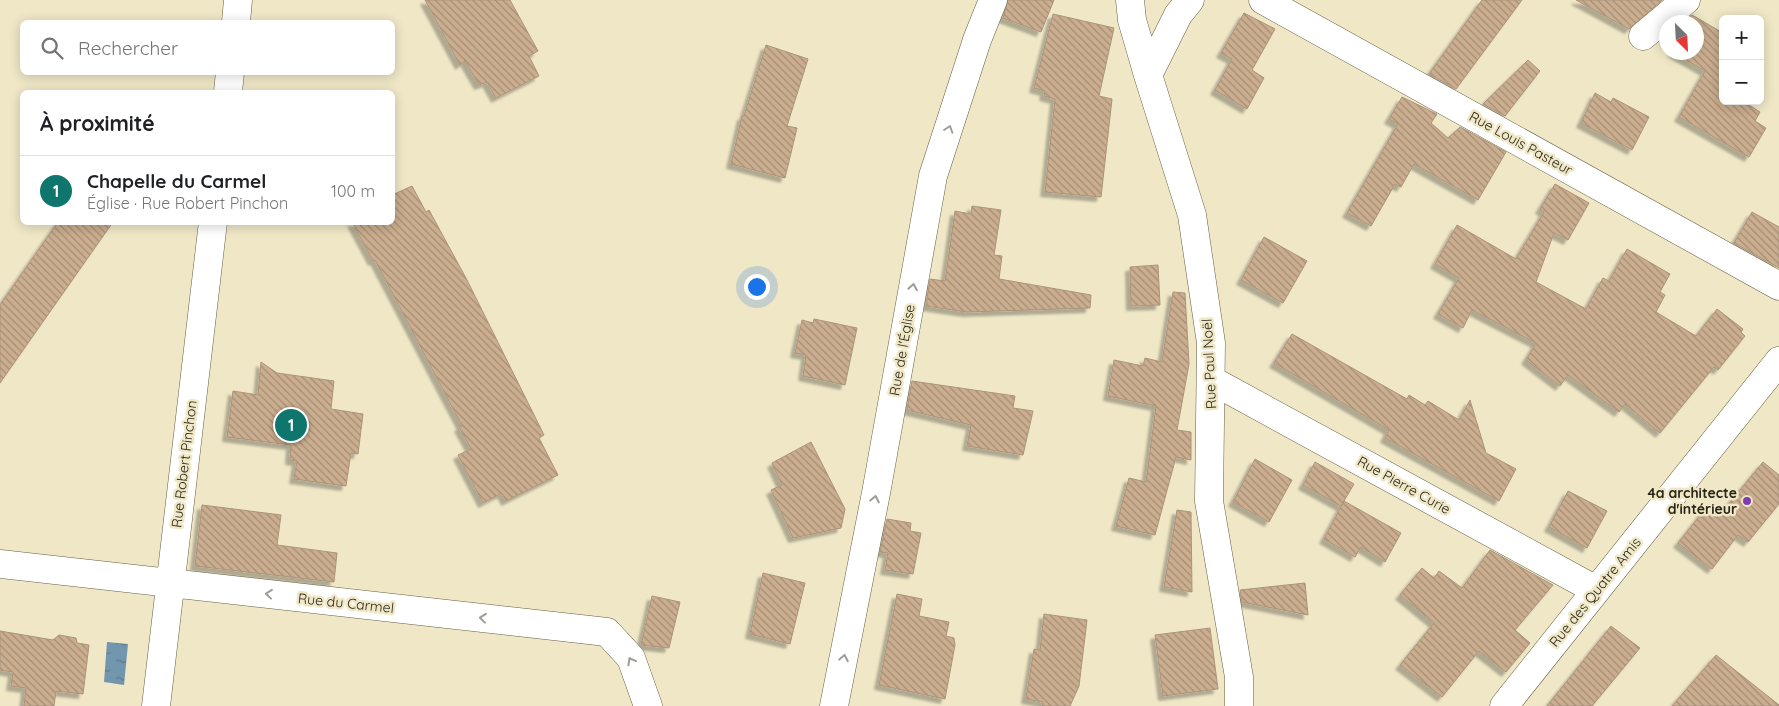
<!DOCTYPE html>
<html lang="fr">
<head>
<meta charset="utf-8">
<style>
	body { margin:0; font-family:Quicksand,sans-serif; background:#f2f2f2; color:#202124 }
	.controls { position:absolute; right:15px; top:15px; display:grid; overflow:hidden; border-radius:8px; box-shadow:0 2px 12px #0003 }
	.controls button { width:45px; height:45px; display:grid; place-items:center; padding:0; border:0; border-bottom:1px solid #e0e0e0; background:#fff; color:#202124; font:25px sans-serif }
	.compass { position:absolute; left:1659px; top:15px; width:45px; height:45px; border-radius:50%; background:#fff; box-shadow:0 2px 12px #0003; rotate:156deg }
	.you { position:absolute; left:756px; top:286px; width:18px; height:18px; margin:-12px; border:4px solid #fff; border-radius:50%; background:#1a73e8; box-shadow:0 0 0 8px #1a73e833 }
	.badge { display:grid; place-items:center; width:32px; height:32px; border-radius:50%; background:#0f766e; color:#fff; font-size:16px; font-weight:700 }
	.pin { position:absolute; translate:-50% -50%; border:2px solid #fff; box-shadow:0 1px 5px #0006 }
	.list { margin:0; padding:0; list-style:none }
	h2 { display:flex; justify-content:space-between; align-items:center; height:65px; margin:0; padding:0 20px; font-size:21px }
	h2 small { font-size:16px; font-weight:400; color:#757577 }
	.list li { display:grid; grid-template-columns:32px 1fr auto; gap:15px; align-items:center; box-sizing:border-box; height:70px; padding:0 20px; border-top:1px solid #e0e0e0 }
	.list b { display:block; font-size:19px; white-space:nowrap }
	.list p { margin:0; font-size:16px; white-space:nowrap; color:#757577 }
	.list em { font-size:16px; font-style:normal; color:#757577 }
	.icon { flex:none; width:28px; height:28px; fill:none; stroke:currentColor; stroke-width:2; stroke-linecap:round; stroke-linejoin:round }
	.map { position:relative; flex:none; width:1779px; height:706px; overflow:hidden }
	.search { position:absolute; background:#fff; box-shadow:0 2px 12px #0003; left:20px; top:20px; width:375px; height:55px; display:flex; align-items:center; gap:12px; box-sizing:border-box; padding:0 18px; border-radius:8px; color:#757577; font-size:19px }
	.panel { position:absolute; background:#fff; box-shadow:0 2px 12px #0003; left:20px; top:90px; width:375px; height:135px; border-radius:8px }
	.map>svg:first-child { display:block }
	.water { fill:url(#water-ripples) }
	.building { fill:url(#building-back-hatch); stroke:#ab947c; filter:url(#shadow) }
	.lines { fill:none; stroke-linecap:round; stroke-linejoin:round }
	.minor-casing { stroke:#665f42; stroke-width:29 }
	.minor { stroke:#fff; stroke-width:28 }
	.oneway { stroke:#9e9d98 }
	.poi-dot { fill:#7e3cb1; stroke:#efe7c6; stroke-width:2 }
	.labels { text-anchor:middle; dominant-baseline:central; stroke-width:5; stroke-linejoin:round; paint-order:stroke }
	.street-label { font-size:14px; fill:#282519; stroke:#efe7c6 }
	.poi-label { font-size:14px; font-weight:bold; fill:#282519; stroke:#efe7c6; text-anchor:end }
</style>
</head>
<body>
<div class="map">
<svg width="1779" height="706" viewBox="0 0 1779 706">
	<defs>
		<pattern id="water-ripples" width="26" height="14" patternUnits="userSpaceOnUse" patternTransform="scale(1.25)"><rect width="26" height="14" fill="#7196ae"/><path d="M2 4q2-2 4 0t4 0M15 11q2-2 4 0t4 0" fill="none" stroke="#5d7a8d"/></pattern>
		<pattern id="building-back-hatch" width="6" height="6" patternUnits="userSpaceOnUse" patternTransform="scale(1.25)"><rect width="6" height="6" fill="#cbae8f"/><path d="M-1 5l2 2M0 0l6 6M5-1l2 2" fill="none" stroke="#a58d74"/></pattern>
		<filter id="shadow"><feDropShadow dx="-4.5" dy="4.5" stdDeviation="1" flood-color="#0004"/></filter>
	</defs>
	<rect width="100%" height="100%" fill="#efe7c6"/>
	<!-- water -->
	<path class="water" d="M 107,642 L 128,644 L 124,685 L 104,682 Z"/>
	<!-- building -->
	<path class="building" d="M 425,0 L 510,0 L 538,51 L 529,56 L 539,76 L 496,98 L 487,82 L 479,85 L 465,61 L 460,65 Z
		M 1008,0 L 1054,0 L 1041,32 L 1003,18 Z
		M 1482,0 L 1522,0 L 1456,89 L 1429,74 Z
		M 1576,0 L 1662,0 L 1629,29 Z
		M 1244,13 L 1275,29 L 1252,70 L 1264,78 L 1247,109 L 1215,90 L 1232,59 L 1221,53 Z
		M 1053,14 L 1114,28 L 1099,96 L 1112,99 L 1101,197 L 1045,192 L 1055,99 L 1044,96 L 1045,91 L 1034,88 Z
		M 1692,15 L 1723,33 L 1723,101 L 1743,101 L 1760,112 L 1755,121 L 1766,128 L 1749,157 L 1679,117 L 1705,71 L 1672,52 L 1696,52 L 1696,22 L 1683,22 Z
		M 766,45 L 808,59 L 787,126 L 797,128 L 785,178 L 731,164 L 742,116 L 744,116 Z
		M 1528,60 L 1540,71 L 1505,116 L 1483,104 Z
		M 1595,93 L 1611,102 L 1613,98 L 1649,117 L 1632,150 L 1581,123 Z
		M 1402,97 L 1437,114 L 1431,123 L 1448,138 L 1460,127 L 1506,152 L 1478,200 L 1414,164 L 1401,187 L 1395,184 L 1371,226 L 1347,213 L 1398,124 L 1389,119 Z
		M 1555,184 L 1589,203 L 1568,240 L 1554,233 L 1536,282 L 1586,309 L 1603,278 L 1609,281 L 1627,249 L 1670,274 L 1660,292 L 1665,295 L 1656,312 L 1696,336 L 1717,309 L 1743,329 L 1741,332 L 1745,336 L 1718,370 L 1714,367 L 1660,433 L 1625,404 L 1619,412 L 1568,375 L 1560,386 L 1526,360 L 1536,343 L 1472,310 L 1463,328 L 1438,314 L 1459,278 L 1435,264 L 1457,225 L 1516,259 L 1544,212 L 1540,209 Z
		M 412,186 L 426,212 L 429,210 L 467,280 L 544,435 L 539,438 L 558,475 L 506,501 L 502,493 L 483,503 L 458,455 L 471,449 L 459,427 L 462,426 L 375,260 L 373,261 L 352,222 L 392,222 L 392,195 Z
		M 972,206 L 1001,210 L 994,255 L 1002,256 L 999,279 L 1091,295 L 1090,308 L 967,312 L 926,306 L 930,279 L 945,281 L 955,211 L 971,214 Z
		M 1752,212 L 1779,227 L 1779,268 L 1734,243 Z
		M 58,222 L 113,222 L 0,383 L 0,305 Z
		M 1264,237 L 1307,261 L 1283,303 L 1241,280 Z
		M 1158,265 L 1160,305 L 1131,306 L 1130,267 Z
		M 1173,292 L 1185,293 L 1189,364 L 1177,430 L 1191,432 L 1191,460 L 1176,457 L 1155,535 L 1116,526 L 1129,478 L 1146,482 L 1156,406 L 1108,396 L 1114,360 L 1143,366 L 1145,358 L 1162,362 Z
		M 814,319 L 857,328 L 845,385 L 803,376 L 806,355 L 795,353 L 802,320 L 813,323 Z
		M 1292,334 L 1407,399 L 1409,395 L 1425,405 L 1428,401 L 1459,420 L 1470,400 L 1486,453 L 1516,469 L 1499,501 L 1385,438 L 1389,430 L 1274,363 Z
		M 261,362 L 277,373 L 334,381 L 331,409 L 363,414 L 358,454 L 351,453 L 346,486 L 294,479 L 297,461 L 290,460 L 291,445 L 227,437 L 233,391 L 258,395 Z
		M 912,381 L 1015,396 L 1013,408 L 1033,411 L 1023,455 L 967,446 L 971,425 L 907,410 Z
		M 811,442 L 845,509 L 841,528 L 793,538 L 771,490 L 782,485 L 772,463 Z
		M 1255,459 L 1292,480 L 1269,522 L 1233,502 Z
		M 1315,462 L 1354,484 L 1341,506 L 1303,485 Z
		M 1763,462 L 1779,475 L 1779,504 L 1748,542 L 1738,535 L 1712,569 L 1678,543 L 1705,509 L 1717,518 Z
		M 1568,491 L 1607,511 L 1587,548 L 1549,527 Z
		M 1344,501 L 1401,533 L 1385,562 L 1361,547 L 1355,557 L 1324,539 Z
		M 202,505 L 281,515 L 277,545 L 337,553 L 334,582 L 195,566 Z
		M 1177,510 L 1191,512 L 1192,592 L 1164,587 Z
		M 887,519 L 911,523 L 910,531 L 921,533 L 913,574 L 885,570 L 888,553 L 880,552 Z
		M 1490,550 L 1553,585 L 1515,630 L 1530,643 L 1506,672 L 1479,651 L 1442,697 L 1400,665 L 1434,623 L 1400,595 L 1422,568 L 1434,578 L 1439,571 L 1462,588 Z
		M 763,573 L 805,583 L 790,644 L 750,634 Z
		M 1305,583 L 1308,615 L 1242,602 L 1240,590 Z
		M 897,594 L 922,599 L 919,616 L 949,622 L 946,636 L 954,638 L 955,645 L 945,699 L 879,685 Z
		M 652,596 L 680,602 L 669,648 L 641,645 Z
		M 1044,614 L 1087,620 L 1079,686 L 1070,706 L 1042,706 L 1043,702 L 1026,699 L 1034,649 L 1040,650 Z
		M 1611,626 L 1640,648 L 1592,706 L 1547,706 Z
		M 1210,628 L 1218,689 L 1163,696 L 1155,635 Z
		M 0,631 L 53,640 L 59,635 L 76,638 L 77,643 L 89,645 L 83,694 L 56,691 L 54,706 L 24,706 L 26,688 L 11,686 L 13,672 L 0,670 Z
		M 1716,655 L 1779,705 L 1779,706 L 1672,706 Z"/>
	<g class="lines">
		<defs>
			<path id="minor" d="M 1130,0 L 1132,20 L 1148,75 L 1192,215 L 1211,343 L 1209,501 L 1239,677 L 1239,706
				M 1263,0 L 1779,286
				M 236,22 L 238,0
				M 1643,36 L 1686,0
				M 1148,75 L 1178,15 L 1190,0
				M 228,92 L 230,72
				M 1211,380 L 1596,590
				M 0,564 L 607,632 L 631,658 L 648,706
				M 156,706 L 213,222
				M 834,706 L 876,493 L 933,176 L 977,40 L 993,0
				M 1504,706 L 1779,361"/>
		</defs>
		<!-- minor casing -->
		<use href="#minor" class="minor-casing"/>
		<!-- minor -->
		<use href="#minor" class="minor"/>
	</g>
	<!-- one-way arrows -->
	<defs><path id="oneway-chevron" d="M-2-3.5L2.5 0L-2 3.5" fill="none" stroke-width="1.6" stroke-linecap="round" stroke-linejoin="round" transform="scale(1.25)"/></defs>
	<g class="oneway">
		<use href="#oneway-chevron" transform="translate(949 129) rotate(-72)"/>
		<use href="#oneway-chevron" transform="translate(913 287) rotate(-80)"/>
		<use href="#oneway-chevron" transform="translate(875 499) rotate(-79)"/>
		<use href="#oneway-chevron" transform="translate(269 594) rotate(-174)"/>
		<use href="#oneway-chevron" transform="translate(483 618) rotate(-174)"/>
		<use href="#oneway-chevron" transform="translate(844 658) rotate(-79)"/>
		<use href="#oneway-chevron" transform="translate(631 661) rotate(-119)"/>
	</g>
	<!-- markers -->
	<circle class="poi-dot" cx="1747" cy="501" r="5"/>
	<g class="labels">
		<!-- street labels -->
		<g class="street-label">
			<text transform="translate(1521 143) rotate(29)">Rue Louis Pasteur</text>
			<text transform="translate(902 350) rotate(-80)">Rue de l'Église</text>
			<text transform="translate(1209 364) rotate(-93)">Rue Paul Noël</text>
			<text transform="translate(184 464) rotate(-83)">Rue Robert Pinchon</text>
			<text transform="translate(1404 485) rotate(29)">Rue Pierre Curie</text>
			<text transform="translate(1595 592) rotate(-51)">Rue des Quatre Amis</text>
			<text transform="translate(346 603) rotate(6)">Rue du Carmel</text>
		</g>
		<!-- poi labels -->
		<g class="poi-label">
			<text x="1737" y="493">4a architecte<tspan x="1737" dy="16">d'intérieur</tspan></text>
		</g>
	</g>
</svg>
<div class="controls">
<button>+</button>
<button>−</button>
</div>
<svg class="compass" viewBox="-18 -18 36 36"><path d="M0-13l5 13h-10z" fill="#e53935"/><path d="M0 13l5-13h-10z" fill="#757577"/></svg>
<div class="you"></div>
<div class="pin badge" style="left:291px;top:425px">1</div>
<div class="search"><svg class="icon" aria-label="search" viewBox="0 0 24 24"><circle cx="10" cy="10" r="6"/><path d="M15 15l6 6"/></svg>Rechercher</div>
<section class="panel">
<h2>À proximité<small></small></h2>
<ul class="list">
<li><span class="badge">1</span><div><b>Chapelle du Carmel</b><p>Église · Rue Robert Pinchon</p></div><em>100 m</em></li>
</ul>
</section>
</div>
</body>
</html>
